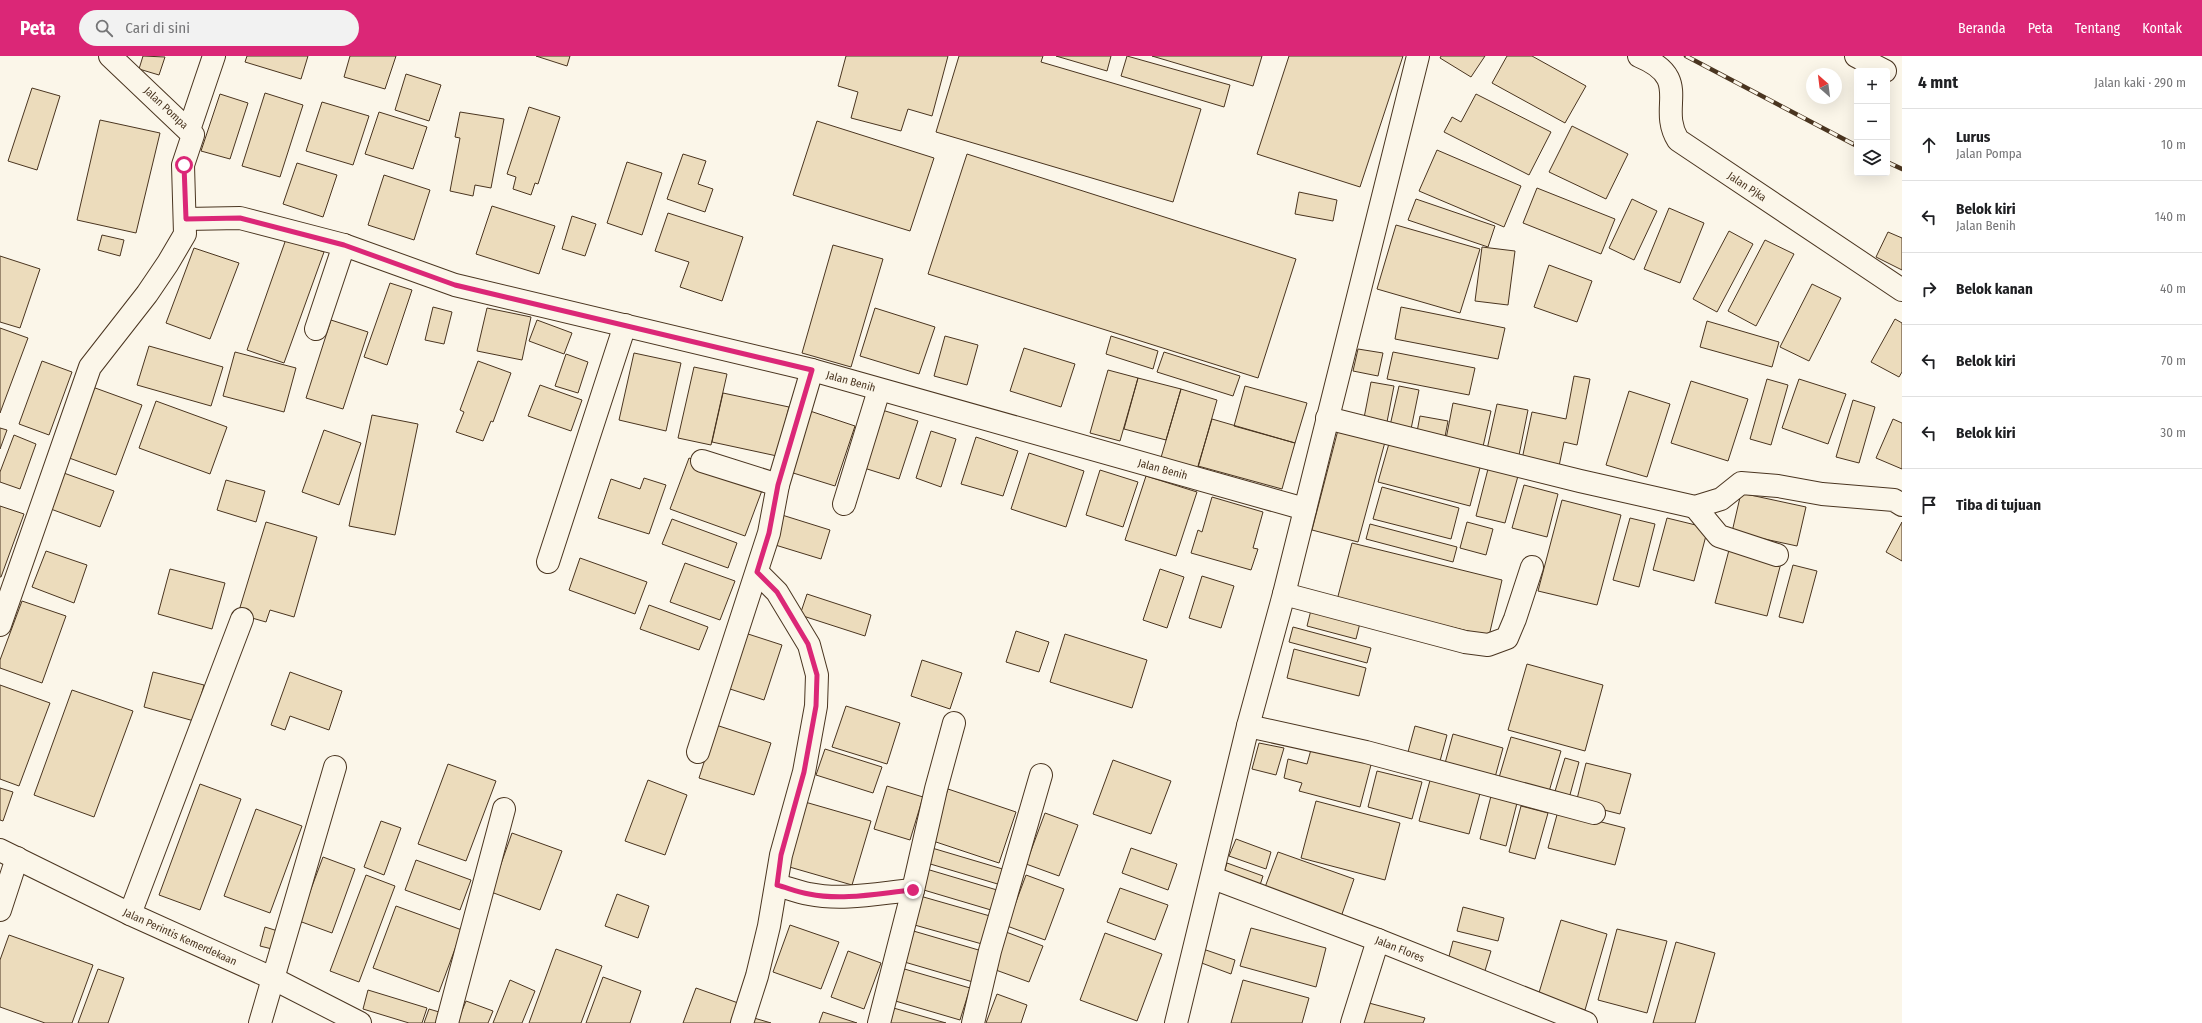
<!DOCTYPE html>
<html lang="id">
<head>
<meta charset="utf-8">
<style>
	body { margin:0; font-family:"Fira Sans Condensed",sans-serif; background:#f2f2f2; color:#202124 }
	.controls { position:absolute; right:12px; top:12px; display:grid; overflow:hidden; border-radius:4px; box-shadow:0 4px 16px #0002 }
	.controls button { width:36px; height:36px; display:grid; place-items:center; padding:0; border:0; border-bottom:1px solid #e0e0e0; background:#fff; color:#202124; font:20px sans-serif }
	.compass { position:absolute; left:1806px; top:12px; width:36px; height:36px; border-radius:50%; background:#fff; box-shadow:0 4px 16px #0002; rotate:332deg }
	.stop { position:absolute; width:12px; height:12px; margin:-9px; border:3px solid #db2777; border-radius:50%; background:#fff }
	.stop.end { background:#db2777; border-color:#fff; box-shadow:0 1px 4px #0008 }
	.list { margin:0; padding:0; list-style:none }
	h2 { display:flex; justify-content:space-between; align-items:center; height:52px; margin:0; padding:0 16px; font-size:17px }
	h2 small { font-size:13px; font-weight:400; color:#757577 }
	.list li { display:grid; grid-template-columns:26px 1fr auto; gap:12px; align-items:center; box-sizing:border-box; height:72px; padding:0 16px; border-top:1px solid #e0e0e0 }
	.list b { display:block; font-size:15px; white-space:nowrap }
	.list p { margin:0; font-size:13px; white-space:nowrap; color:#757577 }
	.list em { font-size:13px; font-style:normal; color:#757577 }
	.icon { flex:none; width:22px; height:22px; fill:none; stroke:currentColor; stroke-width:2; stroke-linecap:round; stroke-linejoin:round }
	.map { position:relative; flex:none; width:1902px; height:967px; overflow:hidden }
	header { display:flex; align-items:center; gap:24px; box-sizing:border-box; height:56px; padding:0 20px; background:#db2777; color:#fff }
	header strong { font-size:19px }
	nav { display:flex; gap:22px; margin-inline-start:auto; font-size:14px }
	.search { width:280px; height:36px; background:#f2f2f2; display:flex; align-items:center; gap:10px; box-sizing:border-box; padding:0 14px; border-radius:22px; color:#757577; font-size:15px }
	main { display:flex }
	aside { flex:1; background:#fff }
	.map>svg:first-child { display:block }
	.building { fill:#ecdcbc; stroke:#4a3520 }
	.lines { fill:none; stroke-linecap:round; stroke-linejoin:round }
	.minor-casing { stroke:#4a3520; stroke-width:24 }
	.minor { stroke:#fbf6e9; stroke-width:22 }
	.rail-casing { stroke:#4a3520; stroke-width:4.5 }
	.rail { stroke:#fbf6e9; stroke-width:3; stroke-dasharray:9; stroke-linecap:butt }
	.route { stroke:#db2777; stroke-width:5 }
	.labels { text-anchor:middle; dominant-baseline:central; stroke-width:3; stroke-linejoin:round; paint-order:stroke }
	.street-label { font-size:11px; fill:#4a3520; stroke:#fbf6e9 }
</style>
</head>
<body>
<header>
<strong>Peta</strong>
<div class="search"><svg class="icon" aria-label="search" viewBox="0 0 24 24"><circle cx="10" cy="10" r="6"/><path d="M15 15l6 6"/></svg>Cari di sini</div>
<nav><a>Beranda</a><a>Peta</a><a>Tentang</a><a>Kontak</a></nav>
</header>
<main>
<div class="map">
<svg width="1902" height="967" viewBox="0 0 1902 967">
	<rect width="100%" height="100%" fill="#fbf6e9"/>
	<!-- building -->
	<path class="building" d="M 143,0 L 165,1 L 159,19 L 139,13 Z
		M 247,0 L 308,0 L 301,23 L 245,6 Z
		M 350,0 L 396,0 L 385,33 L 344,21 Z
		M 536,0 L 570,0 L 567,10 Z
		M 846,0 L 948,0 L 932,60 L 908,53 L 901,75 L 851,62 L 858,36 L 838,30 Z
		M 959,0 L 1043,0 L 1041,6 L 1201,53 L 1173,146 L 936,76 Z
		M 1056,0 L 1111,0 L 1107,15 Z
		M 1127,0 L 1230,29 L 1224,51 L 1121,20 Z
		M 1152,0 L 1262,0 L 1253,30 Z
		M 1289,0 L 1403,0 L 1360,131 L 1257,98 Z
		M 1441,0 L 1485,0 L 1471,21 L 1440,2 Z
		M 1507,0 L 1532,0 L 1586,30 L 1565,67 L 1492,27 Z
		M 406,18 L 441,29 L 429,65 L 395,54 Z
		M 32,32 L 60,40 L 37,114 L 8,105 Z
		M 265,37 L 303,49 L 280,121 L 242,110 Z
		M 220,38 L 248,47 L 230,103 L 201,95 Z
		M 1476,38 L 1551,76 L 1529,119 L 1444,76 L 1452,61 L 1461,66 Z
		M 322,46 L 369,60 L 353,109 L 306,95 Z
		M 529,51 L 560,61 L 538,128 L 535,127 L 531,139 L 513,133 L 516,121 L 507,118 Z
		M 379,56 L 427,71 L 413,113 L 365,98 Z
		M 460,56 L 504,63 L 491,132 L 475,129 L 473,140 L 450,135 L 460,82 L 455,81 Z
		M 100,64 L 160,77 L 136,177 L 77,164 Z
		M 817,65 L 934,102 L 910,175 L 793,139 Z
		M 1572,70 L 1628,98 L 1606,143 L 1549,116 Z
		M 1437,94 L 1521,130 L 1504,171 L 1419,135 Z
		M 683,98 L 706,105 L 698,128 L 713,133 L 705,156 L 667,143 Z
		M 967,98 L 1296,203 L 1258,322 L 928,218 Z
		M 627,106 L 662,117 L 642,179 L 607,167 Z
		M 297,107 L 337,119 L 323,161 L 283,148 Z
		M 384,119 L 430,134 L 414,184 L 368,169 Z
		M 1537,132 L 1615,163 L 1601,198 L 1523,167 Z
		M 1299,136 L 1337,144 L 1333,165 L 1295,158 Z
		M 1416,143 L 1495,170 L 1488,191 L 1408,164 Z
		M 1632,143 L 1657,155 L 1634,204 L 1609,192 Z
		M 492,150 L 555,170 L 539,218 L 476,198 Z
		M 1669,152 L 1704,167 L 1680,227 L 1644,213 Z
		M 668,157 L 743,181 L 722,245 L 680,231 L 689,206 L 655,195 Z
		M 572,160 L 596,168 L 585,200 L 562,193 Z
		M 1396,169 L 1480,193 L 1460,257 L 1377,233 Z
		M 1729,175 L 1753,188 L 1717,256 L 1693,243 Z
		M 1888,176 L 1902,182 L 1902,214 L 1876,201 Z
		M 102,179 L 124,184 L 120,200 L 98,194 Z
		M 286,183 L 324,196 L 284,307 L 247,294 Z
		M 1765,184 L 1794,198 L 1756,270 L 1728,255 Z
		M 833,189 L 883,203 L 851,311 L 802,297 Z
		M 1482,191 L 1515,195 L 1508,249 L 1475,245 Z
		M 194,192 L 239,207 L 210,283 L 166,267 Z
		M 0,200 L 40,213 L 20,272 L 0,266 Z
		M 1549,209 L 1592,225 L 1577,266 L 1534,251 Z
		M 390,227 L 412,234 L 387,309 L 364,301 Z
		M 1812,228 L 1841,242 L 1809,305 L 1780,291 Z
		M 433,251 L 452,256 L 444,288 L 425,284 Z
		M 1401,251 L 1505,272 L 1498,303 L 1395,283 Z
		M 487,252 L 531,261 L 522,304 L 477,295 Z
		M 875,252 L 935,271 L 919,318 L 860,300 Z
		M 1895,263 L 1902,267 L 1902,316 L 1899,321 L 1871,306 Z
		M 331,264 L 368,276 L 343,353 L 306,342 Z
		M 537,264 L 572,277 L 564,298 L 529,285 Z
		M 1707,265 L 1779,286 L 1772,311 L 1700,291 Z
		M 0,272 L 28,282 L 0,357 Z
		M 945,280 L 978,289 L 967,329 L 934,320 Z
		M 1111,280 L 1158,295 L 1153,313 L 1106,298 Z
		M 149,290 L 223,311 L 211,350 L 137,329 Z
		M 1024,292 L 1075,308 L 1061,351 L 1010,335 Z
		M 1358,293 L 1383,297 L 1378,320 L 1353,315 Z
		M 235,296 L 296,312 L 284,356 L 223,340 Z
		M 1164,296 L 1240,320 L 1233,340 L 1157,316 Z
		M 1393,296 L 1475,312 L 1469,339 L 1387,323 Z
		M 634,297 L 681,307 L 666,375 L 619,364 Z
		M 566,298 L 588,306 L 578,337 L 555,330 Z
		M 42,305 L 72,316 L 49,379 L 19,368 Z
		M 478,305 L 511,317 L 493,366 L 491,365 L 483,385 L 456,376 L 464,356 L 460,354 Z
		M 694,311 L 727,318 L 711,389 L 678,382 Z
		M 1108,314 L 1138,322 L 1120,385 L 1090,377 Z
		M 1574,320 L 1590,323 L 1577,389 L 1564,386 L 1558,415 L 1521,408 L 1532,356 L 1566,363 Z
		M 1138,322 L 1181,333 L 1166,384 L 1124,373 Z
		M 1767,323 L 1788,329 L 1771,389 L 1750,383 Z
		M 1799,323 L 1846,338 L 1828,388 L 1782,372 Z
		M 1691,325 L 1748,343 L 1728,405 L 1671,387 Z
		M 1371,326 L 1394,330 L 1386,371 L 1363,367 Z
		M 87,329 L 142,349 L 116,419 L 61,399 Z
		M 540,329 L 582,344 L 571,375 L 528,360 Z
		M 1245,330 L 1307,347 L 1295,387 L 1234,370 Z
		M 1399,330 L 1419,334 L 1410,378 L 1389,374 Z
		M 1181,333 L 1217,344 L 1197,415 L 1160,405 Z
		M 1629,335 L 1670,348 L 1647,421 L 1606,409 Z
		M 723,337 L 789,351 L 777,400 L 712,386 Z
		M 1853,344 L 1875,351 L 1859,407 L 1836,401 Z
		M 156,345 L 227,371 L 210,418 L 139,392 Z
		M 1453,347 L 1491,355 L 1482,395 L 1445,388 Z
		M 1497,348 L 1528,354 L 1518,404 L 1486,398 Z
		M 882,354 L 918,365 L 899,423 L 864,412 Z
		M 810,355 L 855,370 L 835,430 L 790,416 Z
		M 372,359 L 418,368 L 395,479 L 349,470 Z
		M 1420,360 L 1448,365 L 1444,386 L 1416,381 Z
		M 1212,363 L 1295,387 L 1282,433 L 1198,410 Z
		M 1893,363 L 1902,367 L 1902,413 L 1876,402 Z
		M 0,372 L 7,374 L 0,393 Z
		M 324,374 L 361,387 L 339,449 L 302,436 Z
		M 1338,374 L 1385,386 L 1358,486 L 1312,474 Z
		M 931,375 L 956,383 L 941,431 L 916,422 Z
		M 14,379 L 36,388 L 20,433 L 0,426 L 0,416 Z
		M 976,381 L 1018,395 L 1003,440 L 961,428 Z
		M 1390,384 L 1481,408 L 1470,450 L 1378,426 Z
		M 1029,397 L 1084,415 L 1066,471 L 1011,453 Z
		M 689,402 L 764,429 L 745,480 L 670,453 Z
		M 1488,413 L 1518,420 L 1505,467 L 1476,460 Z
		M 1100,414 L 1138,426 L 1123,471 L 1086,459 Z
		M 61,416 L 114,435 L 100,471 L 48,452 Z
		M 1146,420 L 1197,436 L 1176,500 L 1125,484 Z
		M 644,422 L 666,429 L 649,478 L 598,462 L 611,423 L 640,433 Z
		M 226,424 L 265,435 L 256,466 L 217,454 Z
		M 1524,429 L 1558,438 L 1547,481 L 1512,472 Z
		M 1382,431 L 1459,452 L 1451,483 L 1373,463 Z
		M 1741,437 L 1806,451 L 1797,490 L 1732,476 Z
		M 1212,441 L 1263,456 L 1253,492 L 1258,493 L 1251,514 L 1191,497 L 1198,474 L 1202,476 Z
		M 1562,444 L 1621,459 L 1597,549 L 1538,535 Z
		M 0,450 L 24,458 L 1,521 L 0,521 Z
		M 782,459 L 830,474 L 821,503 L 772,488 Z
		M 1630,462 L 1655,468 L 1639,531 L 1613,524 Z
		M 1667,462 L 1708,472 L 1694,525 L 1653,514 Z
		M 672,463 L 737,487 L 728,512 L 662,488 Z
		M 266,466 L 317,481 L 294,561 L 270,554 L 266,566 L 238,558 Z
		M 1467,466 L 1493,473 L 1486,499 L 1460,492 Z
		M 1902,466 L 1902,505 L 1886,496 Z
		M 1370,468 L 1457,491 L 1453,506 L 1366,483 Z
		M 1352,487 L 1502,524 L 1489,580 L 1337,544 Z
		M 1729,494 L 1781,507 L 1767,560 L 1715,547 Z
		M 46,495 L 87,509 L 74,547 L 32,531 Z
		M 580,502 L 647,526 L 635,558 L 569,534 Z
		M 685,507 L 735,525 L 720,564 L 670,546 Z
		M 1793,509 L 1817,515 L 1803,567 L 1779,561 Z
		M 170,513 L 225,527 L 212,573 L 158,558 Z
		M 1160,513 L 1184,521 L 1167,572 L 1143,564 Z
		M 1202,520 L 1234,530 L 1221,572 L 1189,562 Z
		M 807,538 L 871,559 L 865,580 L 800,559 Z
		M 22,545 L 66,560 L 42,627 L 0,612 L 0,604 Z
		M 649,549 L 708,571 L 699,594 L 640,573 Z
		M 1312,550 L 1361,563 L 1356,583 L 1307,570 Z
		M 1293,571 L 1371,592 L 1367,607 L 1289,586 Z
		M 1016,575 L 1049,586 L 1039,616 L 1006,606 Z
		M 745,577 L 782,589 L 764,644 L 727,632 Z
		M 1065,578 L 1147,604 L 1132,652 L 1050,626 Z
		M 1294,593 L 1366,612 L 1359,640 L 1287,622 Z
		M 922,604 L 962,617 L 950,653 L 911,640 Z
		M 1527,608 L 1603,629 L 1585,695 L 1508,674 Z
		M 153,616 L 204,629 L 194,665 L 144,651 Z
		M 290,616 L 342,635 L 329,674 L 290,660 L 285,674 L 271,669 Z
		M 0,629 L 50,647 L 19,730 L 0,723 Z
		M 72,634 L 133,655 L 94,761 L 34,739 Z
		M 846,650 L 900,667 L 887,708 L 832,691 Z
		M 716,669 L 771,687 L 754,739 L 699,722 Z
		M 1415,670 L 1447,679 L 1440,705 L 1408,696 Z
		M 1453,678 L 1503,692 L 1494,725 L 1444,711 Z
		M 1511,681 L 1561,695 L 1548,739 L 1498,725 Z
		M 1259,687 L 1284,692 L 1276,719 L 1252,713 Z
		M 1312,690 L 1372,705 L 1360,751 L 1299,735 L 1302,727 L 1284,722 L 1288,703 L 1307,708 Z
		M 825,693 L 882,711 L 873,737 L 816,719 Z
		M 1565,702 L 1579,706 L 1568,746 L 1553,742 Z
		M 1113,704 L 1171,725 L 1151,778 L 1093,758 Z
		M 1586,707 L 1631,718 L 1620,758 L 1576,747 Z
		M 448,708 L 496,725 L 466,805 L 418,788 Z
		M 1377,715 L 1422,726 L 1412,763 L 1368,751 Z
		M 1432,717 L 1482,730 L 1469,778 L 1419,765 Z
		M 648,724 L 687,739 L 665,799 L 625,785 Z
		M 200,728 L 241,743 L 200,854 L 159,839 Z
		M 887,730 L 923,741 L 910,784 L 874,773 Z
		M 0,732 L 13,736 L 3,765 L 0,764 Z
		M 948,733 L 1016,756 L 999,807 L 930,784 Z
		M 1491,740 L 1517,747 L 1506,790 L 1480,783 Z
		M 1316,745 L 1400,767 L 1385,824 L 1301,802 Z
		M 805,746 L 871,765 L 852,829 L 786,810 Z
		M 1521,750 L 1548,757 L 1535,803 L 1509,796 Z
		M 256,753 L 302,770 L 270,857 L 224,840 Z
		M 1558,755 L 1625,772 L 1615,809 L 1548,792 Z
		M 1045,757 L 1078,769 L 1059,820 L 1026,808 Z
		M 381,765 L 401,772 L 384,819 L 364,811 Z
		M 512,777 L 562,795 L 540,854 L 491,836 Z
		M 1236,783 L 1271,796 L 1266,813 L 1229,800 Z
		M 932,792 L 1006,814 L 1001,829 L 927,807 Z
		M 1131,792 L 1177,808 L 1168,834 L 1122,817 Z
		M 1278,796 L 1354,823 L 1341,861 L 1264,834 Z
		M 323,801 L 355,813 L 332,877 L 299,865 Z
		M 416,804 L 471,824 L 460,854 L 405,834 Z
		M 1227,807 L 1263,820 L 1259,832 L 1223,819 Z
		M 923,812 L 997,834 L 991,854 L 917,832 Z
		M 366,819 L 395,830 L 359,926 L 330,915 Z
		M 1026,819 L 1064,833 L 1045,884 L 1007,870 Z
		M 1120,832 L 1168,849 L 1155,884 L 1107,866 Z
		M 617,838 L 649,850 L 638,882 L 605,870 Z
		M 920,840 L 990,860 L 982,888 L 911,868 Z
		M 396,850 L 462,874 L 439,936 L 373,912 Z
		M 1463,851 L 1504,862 L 1498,885 L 1457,875 Z
		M 1561,864 L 1607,878 L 1585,954 L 1538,940 Z
		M 790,869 L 839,886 L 821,933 L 773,916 Z
		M 265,871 L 281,876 L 276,894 L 260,890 Z
		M 1251,872 L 1326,892 L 1316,931 L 1240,910 Z
		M 1617,873 L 1667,885 L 1647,957 L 1598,944 Z
		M 910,874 L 982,895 L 973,926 L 901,905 Z
		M 1006,876 L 1043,890 L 1029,926 L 993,913 Z
		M 1105,877 L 1162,898 L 1137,965 L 1080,944 Z
		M 9,879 L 93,909 L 72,967 L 45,967 L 0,951 L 0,904 Z
		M 1453,885 L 1491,895 L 1484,918 L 1447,908 Z
		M 1676,886 L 1715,897 L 1695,967 L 1653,967 Z
		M 556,893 L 602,910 L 581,967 L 529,967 Z
		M 1203,893 L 1235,904 L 1231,918 L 1199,906 Z
		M 848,895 L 881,907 L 864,953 L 831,941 Z
		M 901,912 L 970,932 L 960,964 L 892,944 Z
		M 98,913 L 124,922 L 108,967 L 78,967 Z
		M 603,921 L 641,935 L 630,967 L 586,967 Z
		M 510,924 L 535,935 L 522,967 L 493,967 Z
		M 1243,924 L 1309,942 L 1302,967 L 1231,967 Z
		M 696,932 L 741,948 L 734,967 L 683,967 Z
		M 368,934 L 427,952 L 422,967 L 409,967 L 363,953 Z
		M 997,938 L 1027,949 L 1021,967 L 986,967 Z
		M 466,945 L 493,955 L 488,967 L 457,967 Z
		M 1369,947 L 1425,962 L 1423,967 L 1363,967 Z
		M 890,951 L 946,967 L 885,967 Z
		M 429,953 L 446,958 L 444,967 L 424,967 Z
		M 823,956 L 857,967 L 819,967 Z
		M 754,962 L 771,967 L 753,967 Z"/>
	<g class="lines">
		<defs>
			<g id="minor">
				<path id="s1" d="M 1639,0 C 1694,23 1657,50 1678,84 L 1902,234"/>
				<path d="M 1856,0 L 1885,15"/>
				<path d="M 189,74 L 214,0"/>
				<path id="s2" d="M 186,163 L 240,162 L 344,189 L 455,229 L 812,314 L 1305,453"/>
				<path d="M 316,273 L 344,189"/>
				<path d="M 1327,362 L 1580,425 L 1695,451 L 1721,443 L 1741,427 L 1778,430 L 1822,438 L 1894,444 L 1902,449"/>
				<path d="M 702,405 L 778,429"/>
				<path d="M 844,448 L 879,334"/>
				<path d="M 1695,451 L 1719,480 L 1777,499"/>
				<path d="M 548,506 L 625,269"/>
				<path d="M 1284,538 L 1465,586 L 1488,589 L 1507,582 L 1515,563 L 1532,511"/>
				<path d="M 0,569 L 90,311 L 147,238 L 168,207 L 185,178 L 183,109 L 193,79 L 110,0"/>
				<path d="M 1248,670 L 1366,696 L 1594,757"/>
				<path d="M 698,696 L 769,477 L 778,429 L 812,314"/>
				<path id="s3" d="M 0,794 L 130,858 L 272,922 L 360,967"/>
				<path id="s4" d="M 1213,822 L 1378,884 L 1586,967"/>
				<path d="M 777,829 C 788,832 798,836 809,838 C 843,845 880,837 913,834"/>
				<path d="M 0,854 L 17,802"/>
				<path d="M 130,858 L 242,563"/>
				<path d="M 260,967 L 335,711"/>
				<path d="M 447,967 L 504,753"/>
				<path d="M 742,967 L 757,920 L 769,870 L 781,799 L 804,716 L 816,650 L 817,619 L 809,589 L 777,536 L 757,516"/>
				<path d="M 879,967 L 913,834 L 936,733 L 954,667"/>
				<path d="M 973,967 L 990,895 L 1041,719"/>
				<path d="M 1176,967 L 1248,670 L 1284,538 L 1418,0"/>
				<path d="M 1352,967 L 1378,884"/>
			</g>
		</defs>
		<!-- minor casing -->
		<use href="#minor" class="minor-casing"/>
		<!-- minor -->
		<use href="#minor" class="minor"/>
		<defs>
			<path id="rail" d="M 1686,0 L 1857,90
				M 1887,106 L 1902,113"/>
		</defs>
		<!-- rail casing -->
		<use href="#rail" class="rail-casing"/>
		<!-- rail -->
		<use href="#rail" class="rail"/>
	</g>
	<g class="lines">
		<!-- route -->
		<path class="route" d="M 184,109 L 186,163 L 240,162 L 344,189 L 455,229 L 812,314 L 778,429 L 769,477 L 757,516 L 777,536 L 808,588 L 817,619 L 816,650 L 804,716 L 781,799 L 777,829 C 788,832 798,836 809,838 C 843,845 880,837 913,834"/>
	</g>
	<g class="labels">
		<!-- street labels -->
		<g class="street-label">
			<text transform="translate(166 52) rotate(43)">Jalan Pompa</text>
			<text stroke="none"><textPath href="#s1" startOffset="184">Jalan Pjka</textPath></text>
			<text stroke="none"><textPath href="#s2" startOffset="687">Jalan Benih</textPath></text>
			<text stroke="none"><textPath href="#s2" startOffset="1011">Jalan Benih</textPath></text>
			<text stroke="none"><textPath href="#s3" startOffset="200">Jalan Perintis Kemerdekaan</textPath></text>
			<text stroke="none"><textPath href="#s4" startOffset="200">Jalan Flores</textPath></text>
		</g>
	</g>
</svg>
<div class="controls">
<button>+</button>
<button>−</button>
<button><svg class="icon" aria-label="layers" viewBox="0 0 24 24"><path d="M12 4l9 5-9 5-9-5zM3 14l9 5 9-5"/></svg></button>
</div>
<svg class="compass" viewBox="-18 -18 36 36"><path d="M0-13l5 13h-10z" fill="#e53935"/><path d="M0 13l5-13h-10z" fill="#757577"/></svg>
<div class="stop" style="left:184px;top:109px"></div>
<div class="stop end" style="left:913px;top:834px"></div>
</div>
<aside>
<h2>4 mnt<small>Jalan kaki · 290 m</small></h2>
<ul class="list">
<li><svg class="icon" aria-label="ahead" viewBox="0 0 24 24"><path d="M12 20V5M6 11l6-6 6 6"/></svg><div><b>Lurus</b><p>Jalan Pompa</p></div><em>10 m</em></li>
<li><svg class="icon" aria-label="left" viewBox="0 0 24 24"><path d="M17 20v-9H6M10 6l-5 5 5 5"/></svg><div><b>Belok kiri</b><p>Jalan Benih</p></div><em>140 m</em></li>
<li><svg class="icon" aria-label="right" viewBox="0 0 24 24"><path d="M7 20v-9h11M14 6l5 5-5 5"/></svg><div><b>Belok kanan</b></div><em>40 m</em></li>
<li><svg class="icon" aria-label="left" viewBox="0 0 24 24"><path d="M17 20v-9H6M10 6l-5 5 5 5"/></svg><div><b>Belok kiri</b></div><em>70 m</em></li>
<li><svg class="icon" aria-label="left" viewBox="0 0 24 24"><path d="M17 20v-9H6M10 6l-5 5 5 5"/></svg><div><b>Belok kiri</b></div><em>30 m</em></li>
<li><svg class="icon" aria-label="arrive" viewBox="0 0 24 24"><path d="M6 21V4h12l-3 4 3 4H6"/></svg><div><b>Tiba di tujuan</b></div></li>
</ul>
</aside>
</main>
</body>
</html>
